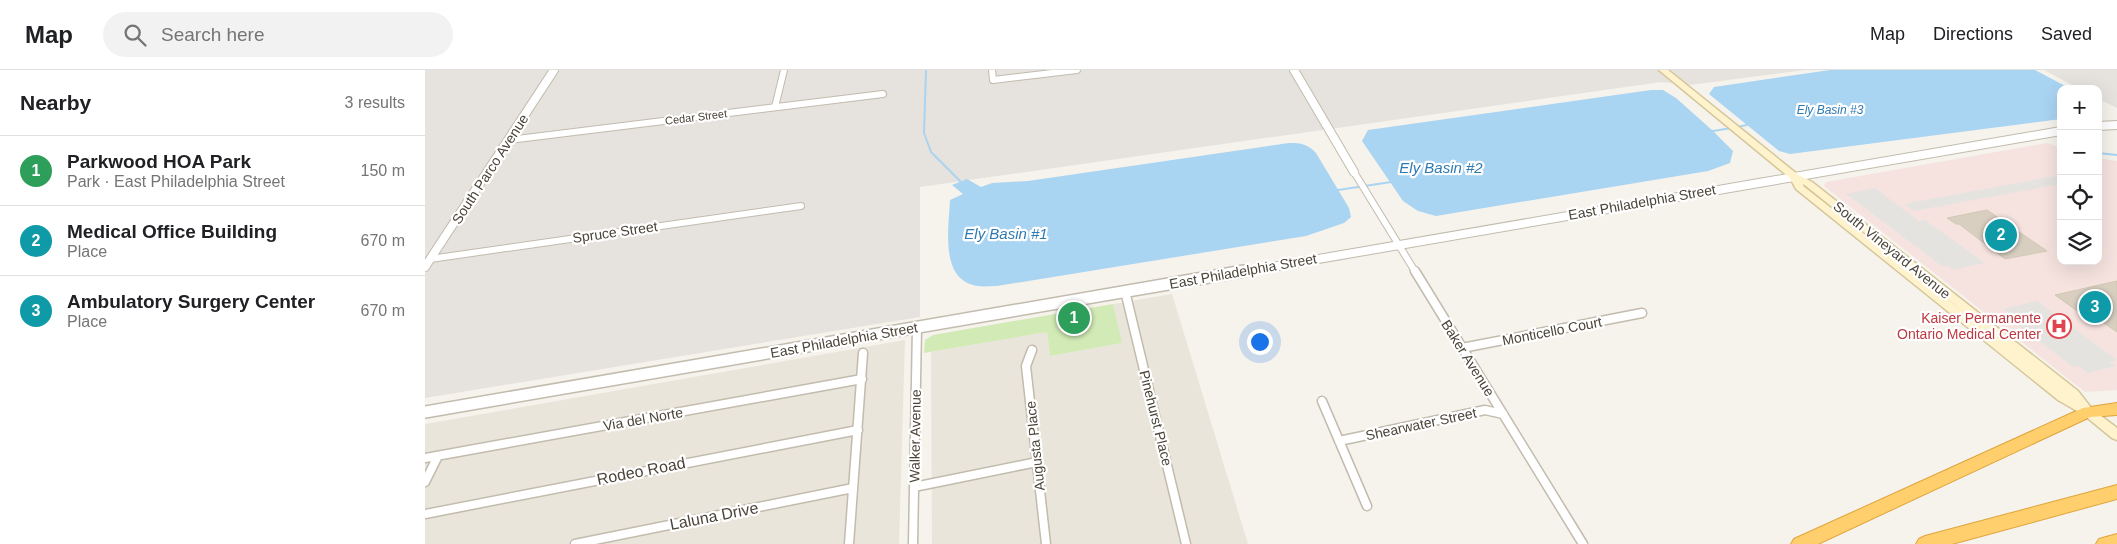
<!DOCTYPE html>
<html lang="en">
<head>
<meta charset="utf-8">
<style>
	body { margin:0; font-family:Helvetica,sans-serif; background:#f2f2f2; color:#202124 }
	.controls { position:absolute; right:15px; top:15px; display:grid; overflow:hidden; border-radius:10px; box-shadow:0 5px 20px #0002 }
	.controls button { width:45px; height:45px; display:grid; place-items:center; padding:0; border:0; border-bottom:1px solid #e0e0e0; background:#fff; color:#202124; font:25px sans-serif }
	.you { position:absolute; left:834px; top:271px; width:18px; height:18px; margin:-12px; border:4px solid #fff; border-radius:50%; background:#1a73e8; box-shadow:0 0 0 8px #1a73e833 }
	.badge { display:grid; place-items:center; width:32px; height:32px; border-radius:50%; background:#fc3f1d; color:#fff; font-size:16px; font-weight:700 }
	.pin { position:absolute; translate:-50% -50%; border:2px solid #fff; box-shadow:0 1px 5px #0006 }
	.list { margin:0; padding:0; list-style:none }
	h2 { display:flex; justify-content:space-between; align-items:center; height:65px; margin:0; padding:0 20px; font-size:21px }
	h2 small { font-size:16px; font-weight:400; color:#757577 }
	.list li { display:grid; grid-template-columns:32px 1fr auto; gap:15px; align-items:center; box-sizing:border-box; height:70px; padding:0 20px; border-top:1px solid #e0e0e0 }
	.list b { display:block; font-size:19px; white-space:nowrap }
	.list p { margin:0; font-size:16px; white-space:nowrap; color:#757577 }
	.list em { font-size:16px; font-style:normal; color:#757577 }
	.icon { flex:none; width:28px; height:28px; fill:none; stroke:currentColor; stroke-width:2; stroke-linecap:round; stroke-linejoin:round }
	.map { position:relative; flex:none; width:1692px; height:474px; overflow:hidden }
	header { display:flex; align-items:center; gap:30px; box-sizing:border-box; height:70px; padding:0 25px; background:#fff; border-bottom:1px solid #e0e0e0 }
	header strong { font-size:24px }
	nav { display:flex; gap:28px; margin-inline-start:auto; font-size:18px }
	.search { width:350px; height:45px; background:#f2f2f2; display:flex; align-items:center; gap:12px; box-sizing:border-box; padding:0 18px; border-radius:28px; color:#757577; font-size:19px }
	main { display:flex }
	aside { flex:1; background:#fff }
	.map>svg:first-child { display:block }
	.residential { fill:#eae5da }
	.industrial { fill:#e6e2dd }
	.medical { fill:#f6e3e0 }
	.green { fill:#d2eab5 }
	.parking { fill:#e5e3e0 }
	.water { fill:#a9d4f2 }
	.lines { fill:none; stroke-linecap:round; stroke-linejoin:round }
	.stream { stroke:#a9d4f2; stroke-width:2 }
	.building { fill:#d8cfc1; stroke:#d3c7b4 }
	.minor-far1-casing { stroke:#c2bbae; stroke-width:8 }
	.minor-casing { stroke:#c2bbae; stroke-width:11 }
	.tertiary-far1-casing { stroke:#c2bbae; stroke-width:10 }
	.tertiary-casing { stroke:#c2bbae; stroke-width:14 }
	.secondary-casing { stroke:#d6c79b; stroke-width:3 }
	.motorway-casing { stroke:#e0a43c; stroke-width:2 }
	.minor-far1 { stroke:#fff; stroke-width:6 }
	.minor { stroke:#fff; stroke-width:8 }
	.tertiary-far1 { stroke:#fff; stroke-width:8 }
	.tertiary { stroke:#fff; stroke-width:11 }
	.secondary { fill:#fff3cd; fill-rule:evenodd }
	.motorway { fill:#ffcf6e; fill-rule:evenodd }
	.labels { text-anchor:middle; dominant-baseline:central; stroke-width:4.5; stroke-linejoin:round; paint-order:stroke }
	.far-street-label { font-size:11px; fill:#4b4439; stroke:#fff }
	.far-water-label { font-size:12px; font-style:italic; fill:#2e7ab2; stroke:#fff }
	.street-label { font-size:14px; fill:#4b4439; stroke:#fff }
	.health-label { font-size:14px; fill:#be3a42; stroke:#fff; text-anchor:end }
	.water-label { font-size:15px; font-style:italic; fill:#2e7ab2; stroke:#fff }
	.near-street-label { font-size:16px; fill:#4b4439; stroke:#fff }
</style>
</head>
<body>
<header>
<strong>Map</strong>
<div class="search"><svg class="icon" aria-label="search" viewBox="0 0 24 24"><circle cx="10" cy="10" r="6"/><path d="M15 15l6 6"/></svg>Search here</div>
<nav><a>Map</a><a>Directions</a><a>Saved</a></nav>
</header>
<main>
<aside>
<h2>Nearby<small>3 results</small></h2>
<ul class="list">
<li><span class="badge" style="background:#2e9e5b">1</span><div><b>Parkwood HOA Park</b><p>Park · East Philadelphia Street</p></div><em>150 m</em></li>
<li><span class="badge" style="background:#0f9aa8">2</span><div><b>Medical Office Building</b><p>Place</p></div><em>670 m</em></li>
<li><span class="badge" style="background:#0f9aa8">3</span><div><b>Ambulatory Surgery Center</b><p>Place</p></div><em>670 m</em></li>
</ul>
</aside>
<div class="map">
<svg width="1692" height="474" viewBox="0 0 1692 474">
	<rect width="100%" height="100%" fill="#f6f3ec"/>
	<!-- residential -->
	<path class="residential" d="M 747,224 L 823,474 L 507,474 L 506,282 L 622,262 L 625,286 L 696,273 L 688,234 Z
		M 480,270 L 474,474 L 0,474 L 0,354 Z"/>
	<!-- industrial -->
	<path class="industrial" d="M 0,0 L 1380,0 L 1265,15 L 1236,12 L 495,117 L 495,247 L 0,328 Z
		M 1619,0 L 1692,0 L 1692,38 L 1673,29 L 1673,19 L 1654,19 Z"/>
	<!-- medical -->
	<path class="medical" d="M 1622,73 L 1636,78 L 1636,191 L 1673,191 L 1673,88 L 1692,91 L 1692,320 L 1660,322 L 1399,116 L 1401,112 Z"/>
	<!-- green -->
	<path class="green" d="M 688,234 L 697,273 L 625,286 L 622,262 L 499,283 L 500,270 L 508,265 Z"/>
	<!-- parking -->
	<path class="parking" d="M 1630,106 L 1636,109 L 1636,114 L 1489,141 L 1479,134 Z
		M 1450,118 L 1494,151 L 1500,150 L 1560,193 L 1527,200 L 1523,196 L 1518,197 L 1421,124 Z
		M 1612,231 L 1692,290 L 1685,292 L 1691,296 L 1663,303 L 1653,296 L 1648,297 L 1581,246 L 1585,244 L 1578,239 Z"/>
	<!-- water -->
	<path class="water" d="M 1405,0 L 1610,0 L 1646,19 L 1636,19 L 1636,49 L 1365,84 L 1354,81 L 1284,24 L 1289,17 Z
		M 1226,20 L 1238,20 L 1251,28 L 1288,61 L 1308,81 L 1305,93 L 1283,101 L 1011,146 L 993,141 L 978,131 L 937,71 L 943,60 Z
		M 864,73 C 876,73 883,74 891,83 L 924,138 L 926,147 L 919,153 L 881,166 L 572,216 C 566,216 559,217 553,216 C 514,211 524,157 525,130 L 538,124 L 527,115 L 542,109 L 556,117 L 567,113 L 603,111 Z"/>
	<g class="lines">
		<!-- stream -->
		<path class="stream" d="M 501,0 L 499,63 L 506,82 L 535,111
			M 1312,57 L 1322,55
			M 1288,61 L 1307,58
			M 1673,83 L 1692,85
			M 913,120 L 966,112"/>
	</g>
	<!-- building -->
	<path class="building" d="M 1562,140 L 1622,181 L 1580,189 L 1534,154 L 1531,154 L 1522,148 Z
		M 1692,211 L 1692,262 L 1673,249 L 1666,251 L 1630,225 Z"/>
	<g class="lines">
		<defs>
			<path id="minor-far1" d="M 567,0 L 568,10 L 652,0
				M 350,37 L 359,0
				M 84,70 L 458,24
				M 929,102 L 991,203
				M 5,189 L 376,136"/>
			<path id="minor" d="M 990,201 L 1158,474
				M 700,221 L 761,474
				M 1037,278 L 1217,243
				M 607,280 L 601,296 L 621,474
				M 897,331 L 942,436
				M 914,371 L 1060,340 L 1078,344
				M 0,388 L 437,309
				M 0,412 L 13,386
				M 489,417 L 612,392
				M 0,444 L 433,360
				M 150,474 L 428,418
				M 424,474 L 438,283
				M 488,474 L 492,257"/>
			<path id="tertiary-far1" d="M 869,0 L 929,102
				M 1673,56 L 1692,55
				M 0,197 L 129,0
				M 812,203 L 1636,61"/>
			<path id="tertiary" d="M 0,342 L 819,201"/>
			<path id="secondary" d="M 1234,0 L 1243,0 L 1372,104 L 1387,112 L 1653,321 L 1667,339 L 1692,358 L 1692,370 L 1687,368 L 1659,345 L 1633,330 L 1371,119 L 1365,108 ZM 1378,114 L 1381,116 L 1546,248 L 1378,116 Z"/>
			<path id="motorway" d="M 1692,333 L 1692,345 L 1665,347 L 1393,474 L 1366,474 L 1369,469 L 1658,338 Z
				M 1692,415 L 1692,429 L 1527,474 L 1491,474 L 1494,469 L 1500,466 Z
				M 1692,464 L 1692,474 L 1671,474 L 1674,469 Z"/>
		</defs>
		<!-- minor-far1 casing -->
		<use href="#minor-far1" class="minor-far1-casing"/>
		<!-- minor casing -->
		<use href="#minor" class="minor-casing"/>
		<!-- tertiary-far1 casing -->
		<use href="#tertiary-far1" class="tertiary-far1-casing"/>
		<!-- tertiary casing -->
		<use href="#tertiary" class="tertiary-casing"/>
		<!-- secondary casing -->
		<use href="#secondary" class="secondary-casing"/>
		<!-- motorway casing -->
		<use href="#motorway" class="motorway-casing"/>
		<!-- minor-far1 -->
		<use href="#minor-far1" class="minor-far1"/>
		<!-- minor -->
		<use href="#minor" class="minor"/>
		<!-- tertiary-far1 -->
		<use href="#tertiary-far1" class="tertiary-far1"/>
		<!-- tertiary -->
		<use href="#tertiary" class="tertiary"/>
		<!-- secondary -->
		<use href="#secondary" class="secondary"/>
		<!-- motorway -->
		<use href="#motorway" class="motorway"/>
	</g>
	<!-- icons -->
	<defs>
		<symbol id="hospital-ring" viewBox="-11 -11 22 22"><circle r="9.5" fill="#fff" stroke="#e0444e" stroke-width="1.5"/><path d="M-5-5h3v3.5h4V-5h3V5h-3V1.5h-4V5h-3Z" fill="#e0444e"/></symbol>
	</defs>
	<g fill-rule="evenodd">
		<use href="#hospital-ring" x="1620" y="242" width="28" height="28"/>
	</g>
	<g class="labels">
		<!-- far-street labels -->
		<g class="far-street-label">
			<text transform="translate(271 47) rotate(-7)">Cedar Street</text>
		</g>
		<!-- far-water labels -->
		<g class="far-water-label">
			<text x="1405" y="40">Ely Basin #3</text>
		</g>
		<!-- street labels -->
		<g class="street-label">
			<text transform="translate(65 99) rotate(-57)">South Parco Avenue</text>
			<text transform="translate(1217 132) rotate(-10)">East Philadelphia Street</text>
			<text transform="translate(190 162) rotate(-8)">Spruce Street</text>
			<text transform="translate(1467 180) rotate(39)">South Vineyard Avenue</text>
			<text transform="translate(818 201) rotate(-10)">East Philadelphia Street</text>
			<text transform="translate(1127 261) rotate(-11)">Monticello Court</text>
			<text transform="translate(419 270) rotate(-10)">East Philadelphia Street</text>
			<text transform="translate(1043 288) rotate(58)">Baker Avenue</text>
			<text transform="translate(731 348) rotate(76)">Pinehurst Place</text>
			<text transform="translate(218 349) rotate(-10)">Via del Norte</text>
			<text transform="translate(996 354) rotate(-12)">Shearwater Street</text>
			<text transform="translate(490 366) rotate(-89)">Walker Avenue</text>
			<text transform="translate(610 376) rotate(-96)">Augusta Place</text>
		</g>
		<!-- health labels -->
		<g class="health-label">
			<text x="1616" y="248">Kaiser Permanente<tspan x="1616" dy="16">Ontario Medical Center</tspan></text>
		</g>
		<!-- water labels -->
		<g class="water-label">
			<text x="1016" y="97">Ely Basin #2</text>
			<text x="581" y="163">Ely Basin #1</text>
		</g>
		<!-- near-street labels -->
		<g class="near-street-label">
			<text transform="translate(216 401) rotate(-11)">Rodeo Road</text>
			<text transform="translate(289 446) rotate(-11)">Laluna Drive</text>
		</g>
	</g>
</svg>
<div class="controls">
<button>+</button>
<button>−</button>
<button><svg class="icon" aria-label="locate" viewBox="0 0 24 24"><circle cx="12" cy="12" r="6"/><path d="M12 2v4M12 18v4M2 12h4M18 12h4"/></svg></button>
<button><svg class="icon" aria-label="layers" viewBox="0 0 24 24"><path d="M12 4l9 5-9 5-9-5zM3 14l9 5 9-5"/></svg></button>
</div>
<div class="you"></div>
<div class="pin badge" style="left:649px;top:248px;background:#2e9e5b">1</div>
<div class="pin badge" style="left:1576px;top:165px;background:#0f9aa8">2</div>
<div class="pin badge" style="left:1670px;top:237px;background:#0f9aa8">3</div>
</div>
</main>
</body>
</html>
